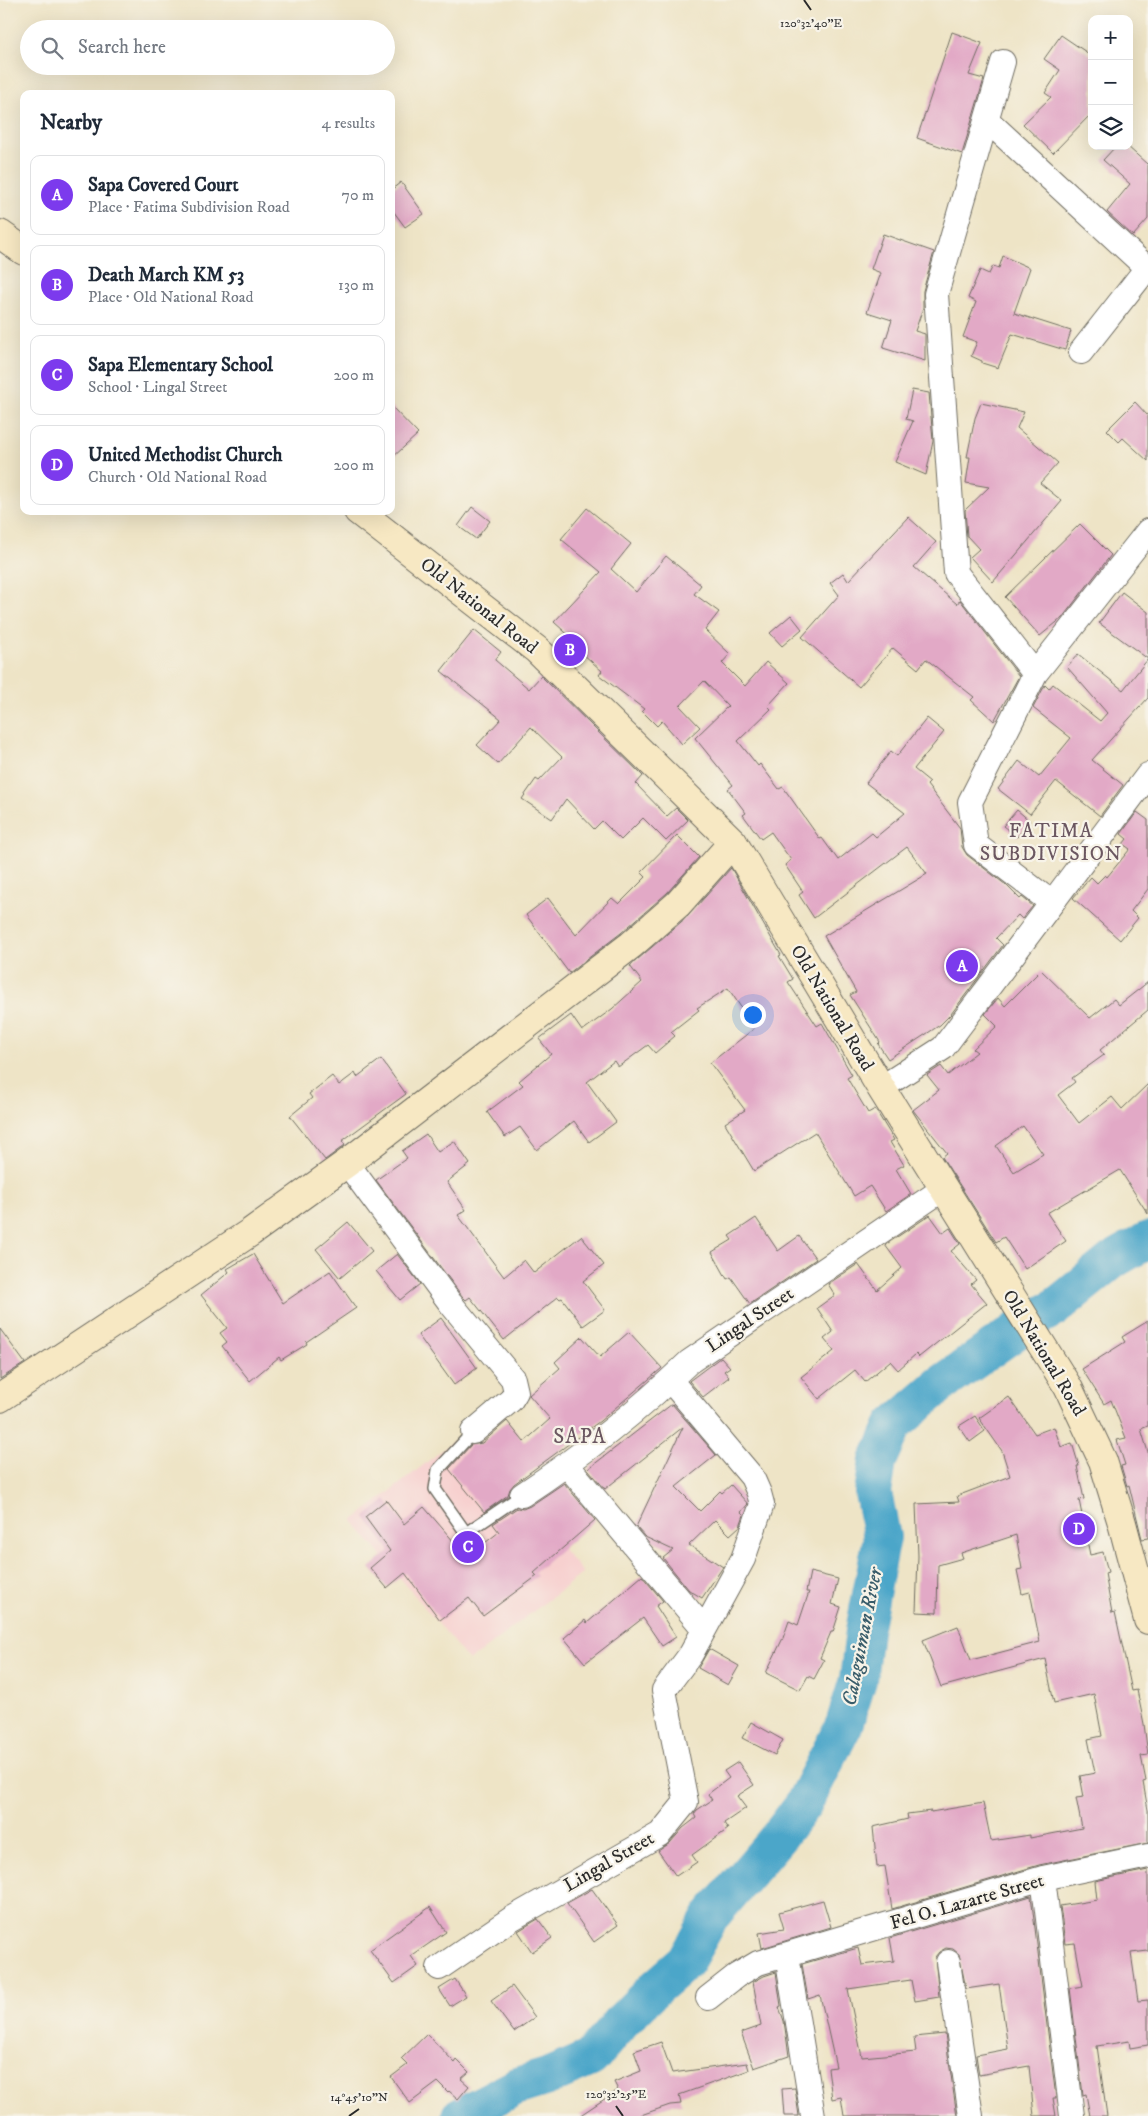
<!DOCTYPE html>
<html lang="en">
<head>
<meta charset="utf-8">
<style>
	body { margin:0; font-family:"IM FELL DW Pica",serif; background:#f6f6f7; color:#1f2937 }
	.controls { position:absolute; right:15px; top:15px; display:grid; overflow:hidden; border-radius:10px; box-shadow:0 5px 20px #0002 }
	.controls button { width:45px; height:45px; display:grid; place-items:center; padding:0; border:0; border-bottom:1px solid #e0e1e3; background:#fff; color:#1f2937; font:25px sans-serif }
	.you { position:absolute; left:752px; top:1014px; width:18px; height:18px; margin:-12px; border:4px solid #fff; border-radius:50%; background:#1a73e8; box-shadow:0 0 0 8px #1a73e833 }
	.badge { display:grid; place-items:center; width:32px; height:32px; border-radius:50%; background:#7c3aed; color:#fff; font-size:16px; font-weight:700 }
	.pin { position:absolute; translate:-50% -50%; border:2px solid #fff; box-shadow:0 1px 5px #0006 }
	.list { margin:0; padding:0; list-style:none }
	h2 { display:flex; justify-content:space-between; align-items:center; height:65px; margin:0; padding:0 20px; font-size:21px }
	h2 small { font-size:16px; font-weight:400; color:#747a83 }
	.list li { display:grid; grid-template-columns:32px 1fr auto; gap:15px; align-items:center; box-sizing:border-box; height:80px; margin:0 10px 10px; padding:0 10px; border:1px solid #e0e1e3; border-radius:10px }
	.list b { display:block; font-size:19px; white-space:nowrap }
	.list p { margin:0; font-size:16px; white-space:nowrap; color:#747a83 }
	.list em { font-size:16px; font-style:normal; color:#747a83 }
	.icon { flex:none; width:28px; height:28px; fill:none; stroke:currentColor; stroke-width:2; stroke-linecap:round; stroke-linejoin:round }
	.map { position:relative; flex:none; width:1148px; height:2116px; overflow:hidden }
	.search { position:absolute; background:#fff; box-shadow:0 5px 20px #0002; left:20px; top:20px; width:375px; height:55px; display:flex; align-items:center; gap:12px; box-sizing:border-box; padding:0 18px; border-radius:28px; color:#747a83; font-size:19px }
	.panel { position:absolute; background:#fff; box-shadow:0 5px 20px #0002; left:20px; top:90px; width:375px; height:425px; border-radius:10px }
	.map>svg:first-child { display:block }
	.built { fill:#f7d0cf }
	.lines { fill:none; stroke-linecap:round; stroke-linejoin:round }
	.river { stroke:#4ba6c9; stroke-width:38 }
	.building { fill:#e2a9c6; fill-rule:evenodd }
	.service-casing { stroke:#6f6c61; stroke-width:14 }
	.minor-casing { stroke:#6f6c61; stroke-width:26 }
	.secondary-casing { stroke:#6f6c61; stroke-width:30 }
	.service { stroke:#fff; stroke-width:11 }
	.minor { stroke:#fff; stroke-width:24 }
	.secondary { stroke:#f7e8c3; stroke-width:28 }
	.ticks { fill:none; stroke:#2b2b2b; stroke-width:2 }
	.labels { text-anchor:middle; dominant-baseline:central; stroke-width:4.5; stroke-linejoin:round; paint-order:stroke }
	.street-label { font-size:19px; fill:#2b2b2b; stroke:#f7f3e8 }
	.neighbourhood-label { font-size:20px; letter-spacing:1px; fill:#6b5761; stroke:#f7f3e8 }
	.water-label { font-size:20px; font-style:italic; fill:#385c6a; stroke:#f7f3e8 }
	.quarter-label { font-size:21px; letter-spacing:1px; fill:#6b5761; stroke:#f7f3e8 }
	.ticks-label { font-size:12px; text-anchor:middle; fill:#2b2b2b; stroke:#f7f3e8; stroke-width:4.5; stroke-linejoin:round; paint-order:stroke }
</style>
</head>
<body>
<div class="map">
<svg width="1148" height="2116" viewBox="0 0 1148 2116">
	<rect width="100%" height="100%" fill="#f7f3e8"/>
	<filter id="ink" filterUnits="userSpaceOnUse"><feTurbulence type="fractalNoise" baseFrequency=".02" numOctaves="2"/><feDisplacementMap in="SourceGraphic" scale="10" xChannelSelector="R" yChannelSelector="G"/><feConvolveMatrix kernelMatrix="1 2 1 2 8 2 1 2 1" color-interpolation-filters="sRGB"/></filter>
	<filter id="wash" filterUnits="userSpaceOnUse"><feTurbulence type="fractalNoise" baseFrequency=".0096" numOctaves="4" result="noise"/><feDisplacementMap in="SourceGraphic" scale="20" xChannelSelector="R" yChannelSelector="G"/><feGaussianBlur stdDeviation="1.12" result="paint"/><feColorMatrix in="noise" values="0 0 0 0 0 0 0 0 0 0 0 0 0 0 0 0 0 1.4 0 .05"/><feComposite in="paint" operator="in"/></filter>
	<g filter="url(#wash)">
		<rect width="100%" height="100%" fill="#eee4c6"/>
		<!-- built -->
		<path class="built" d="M 465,1432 L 583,1573 L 469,1661 L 353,1521 Z"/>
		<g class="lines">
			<!-- river -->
			<path class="river" d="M 460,2116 L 515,2087 L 547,2077 L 591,2058 L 623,2020 L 654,1989 L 686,1961 L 711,1916 L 780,1835 L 804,1803 L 844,1725 L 858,1680 L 864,1631 L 882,1537 L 873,1493 L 878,1461 L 894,1425 L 940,1385 L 1032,1320 L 1053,1309 L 1113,1260 L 1148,1240"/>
		</g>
		<g id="blocks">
			<!-- building -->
			<path class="building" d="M 952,32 L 982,43 L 969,75 L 984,79 L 962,154 L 917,138 Z
				M 1061,35 L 1092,56 L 1092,113 L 1053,153 L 1023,124 L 1051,97 L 1045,93 L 1060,70 L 1044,59 Z
				M 1116,146 L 1127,146 L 1147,164 L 1148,163 L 1148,219 L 1133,236 L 1107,212 L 1130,184 L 1103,160 Z
				M 401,182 L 424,214 L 405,227 L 391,208 L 391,190 Z
				M 883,234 L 934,252 L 923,291 L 923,308 L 915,331 L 925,334 L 925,361 L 883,348 L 892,320 L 867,312 L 881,273 L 871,269 Z
				M 1003,256 L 1030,268 L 1014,313 L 1071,331 L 1065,350 L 1012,334 L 998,368 L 982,363 L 982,361 L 971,356 L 977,342 L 963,337 L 976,302 L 968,298 L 980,270 L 989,274 L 993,266 L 999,268 Z
				M 912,390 L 929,393 L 933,441 L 926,475 L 895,462 L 913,421 L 906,419 Z
				M 1135,402 L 1148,416 L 1148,461 L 1123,438 L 1119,442 L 1107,430 Z
				M 981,403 L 1024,412 L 1017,428 L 1058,463 L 1040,483 L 1062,501 L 993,582 L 970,557 L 979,549 L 967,536 L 965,510 L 989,487 L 966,483 L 970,457 L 967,457 L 975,418 Z
				M 391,406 L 418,434 L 391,459 Z
				M 472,507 L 490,521 L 476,539 L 458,526 Z
				M 587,508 L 631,544 L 611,569 L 636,592 L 666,556 L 701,585 L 694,594 L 719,612 L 705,630 L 730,654 L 722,663 L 745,686 L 766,662 L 789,683 L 768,706 L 771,709 L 738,741 L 758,766 L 760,764 L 779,789 L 783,787 L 820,839 L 822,838 L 838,860 L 872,833 L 876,837 L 905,813 L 866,783 L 891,751 L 897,756 L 927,718 L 944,732 L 914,769 L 930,782 L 927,785 L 960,828 L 962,847 L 967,855 L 1006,885 L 1020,899 L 1022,897 L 1033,906 L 1022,919 L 1018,915 L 996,938 L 1003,945 L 951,1014 L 940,1025 L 888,1059 L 878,1044 L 880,1042 L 850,995 L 856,992 L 824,936 L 927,874 L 907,847 L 814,918 L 799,895 L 803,892 L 785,865 L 791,860 L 771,832 L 761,839 L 743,815 L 746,813 L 728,789 L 733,785 L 695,738 L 728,706 L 704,681 L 680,706 L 700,727 L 682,744 L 662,721 L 657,726 L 642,711 L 644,709 L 599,675 L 602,671 L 582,653 L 585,650 L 554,622 L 601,572 L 561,539 Z
				M 908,517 L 936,542 L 914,567 L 957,604 L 960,600 L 1019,676 L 994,721 L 971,700 L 974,697 L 926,659 L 918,669 L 893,648 L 859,687 L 802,637 L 839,595 L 830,583 L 843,573 L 848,581 Z
				M 1080,524 L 1111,555 L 1062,618 L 1040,636 L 1005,597 Z
				M 1122,592 L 1148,612 L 1148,659 L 1099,623 Z
				M 791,615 L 802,629 L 782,646 L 770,633 Z
				M 474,630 L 501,652 L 495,660 L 529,689 L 541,676 L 643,776 L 636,784 L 667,816 L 676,808 L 688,820 L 666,841 L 643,818 L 621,840 L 602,821 L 594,829 L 566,799 L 552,819 L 522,799 L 536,779 L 539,781 L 562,757 L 531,727 L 498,764 L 477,745 L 501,719 L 441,671 Z
				M 1078,654 L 1123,690 L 1148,659 L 1148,698 L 1092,760 L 1123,785 L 1100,816 L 1056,781 L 1030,814 L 998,789 L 1019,761 L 1039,777 L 1071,738 L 1033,708 L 1045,685 L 1049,689 L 1053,684 L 1100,721 L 1107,713 L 1067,667 Z
				M 1017,810 L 1030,821 L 1017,837 L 1003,826 Z
				M 1137,812 L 1148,820 L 1148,889 L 1131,911 L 1138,918 L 1120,940 L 1073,898 L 1091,877 L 1097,883 L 1105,875 L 1107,877 L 1130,849 L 1123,844 L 1127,839 L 1121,834 Z
				M 677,835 L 699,857 L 667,893 L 621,933 L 569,973 L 526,915 L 548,898 L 576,935 L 612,898 L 619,904 L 646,877 L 641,872 Z
				M 731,868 L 781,955 L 779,956 L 793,979 L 788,982 L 817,1026 L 822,1023 L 852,1075 L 847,1078 L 868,1113 L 875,1109 L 894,1140 L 890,1142 L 904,1165 L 896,1169 L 911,1194 L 886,1211 L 870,1186 L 854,1196 L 815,1132 L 754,1171 L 725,1123 L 745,1110 L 710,1063 L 755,1028 L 728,988 L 697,1008 L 699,1010 L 671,1032 L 675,1036 L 655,1053 L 648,1045 L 618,1067 L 614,1061 L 587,1082 L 616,1122 L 589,1142 L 574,1121 L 537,1150 L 520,1127 L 505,1137 L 487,1112 L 523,1085 L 519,1081 L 551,1054 L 539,1039 L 571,1015 L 582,1031 L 612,1009 L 642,982 L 630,966 L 688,916 Z
				M 1041,970 L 1090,1018 L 1114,999 L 1119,1005 L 1148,982 L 1148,1010 L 1100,1050 L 1104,1055 L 1072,1078 L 1075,1082 L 1058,1095 L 1079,1123 L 1112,1097 L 1122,1109 L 1148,1084 L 1148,1214 L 1120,1170 L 1047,1213 L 1066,1241 L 1025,1269 L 1004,1237 L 996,1242 L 942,1157 L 947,1153 L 913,1110 L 939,1090 L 927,1075 L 941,1066 L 948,1075 L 977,1052 L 973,1049 L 997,1026 L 985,1014 L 998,998 L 1005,1006 ZM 1023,1126 L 1043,1154 L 1014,1172 L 996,1146 Z
				M 381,1059 L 406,1094 L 342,1141 L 345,1145 L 325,1160 L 290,1116 L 312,1098 L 309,1094 L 332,1076 L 339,1085 L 355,1073 L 357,1077 Z
				M 426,1134 L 438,1152 L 454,1141 L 470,1164 L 447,1182 L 466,1210 L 458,1215 L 504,1277 L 524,1260 L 534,1273 L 581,1236 L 604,1265 L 583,1281 L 605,1310 L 583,1326 L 562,1298 L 560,1299 L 558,1297 L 504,1340 L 470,1297 L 466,1300 L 462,1296 L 376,1180 L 407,1158 L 402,1151 Z
				M 930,1215 L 943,1233 L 950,1228 L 960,1244 L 951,1251 L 976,1280 L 971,1284 L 987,1303 L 919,1357 L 916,1354 L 898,1370 L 890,1361 L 865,1382 L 855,1370 L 819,1399 L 801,1377 L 834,1351 L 824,1339 L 833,1332 L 817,1308 L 835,1295 L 828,1284 L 858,1264 L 877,1290 L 902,1268 L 885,1245 Z
				M 756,1218 L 778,1251 L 799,1236 L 816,1259 L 750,1304 L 731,1277 L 727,1279 L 712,1252 L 732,1240 L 729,1236 Z
				M 348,1222 L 372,1251 L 340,1278 L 316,1249 Z
				M 253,1254 L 283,1303 L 330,1271 L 356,1308 L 306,1342 L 307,1344 L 281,1360 L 279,1357 L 250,1381 L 222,1346 L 227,1342 L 220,1333 L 227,1328 L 201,1295 L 229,1272 L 227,1269 Z
				M 397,1254 L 420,1284 L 400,1300 L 376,1271 Z
				M 441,1318 L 477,1368 L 454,1385 L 418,1335 Z
				M 1148,1321 L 1148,1426 L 1141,1429 L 1148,1452 L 1148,1538 L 1142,1539 L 1129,1485 L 1127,1486 L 1121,1466 L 1125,1465 L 1117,1440 L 1126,1438 L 1111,1400 L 1104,1404 L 1082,1369 L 1125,1342 L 1122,1337 Z
				M 0,1329 L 25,1363 L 0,1379 Z
				M 629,1332 L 662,1368 L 600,1421 L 514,1484 L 510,1489 L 508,1495 L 484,1512 L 449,1469 L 471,1445 L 482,1443 L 507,1421 L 524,1442 L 550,1419 L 529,1395 L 560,1368 L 555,1362 L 582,1337 L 600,1357 Z
				M 721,1357 L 730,1367 L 724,1371 L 729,1377 L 703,1397 L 689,1381 Z
				M 1009,1397 L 1035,1434 L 1054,1427 L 1061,1447 L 1072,1443 L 1079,1466 L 1077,1466 L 1084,1499 L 1079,1500 L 1090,1555 L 1103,1552 L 1108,1572 L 1105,1573 L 1112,1613 L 1115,1612 L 1132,1691 L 1137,1690 L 1144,1724 L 1148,1755 L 1141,1756 L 1146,1781 L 1143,1782 L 1148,1810 L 1148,1843 L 1039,1865 L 892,1909 L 885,1866 L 877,1867 L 873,1827 L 908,1819 L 907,1814 L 931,1811 L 931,1812 L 983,1803 L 991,1841 L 1030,1835 L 1030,1838 L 1082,1828 L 1076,1798 L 1084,1797 L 1080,1776 L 1095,1773 L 1088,1739 L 1102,1736 L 1094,1694 L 1054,1703 L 1045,1659 L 941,1687 L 923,1640 L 958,1626 L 971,1660 L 1040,1642 L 1030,1592 L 1022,1594 L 1017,1570 L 1022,1569 L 1016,1535 L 961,1553 L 963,1558 L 938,1565 L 937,1613 L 916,1612 L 918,1556 L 916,1504 L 959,1502 L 957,1496 L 1010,1476 L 1002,1451 L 979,1418 Z
				M 672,1404 L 716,1455 L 676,1487 L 700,1511 L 720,1491 L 722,1493 L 731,1485 L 748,1504 L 741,1512 L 744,1515 L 740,1526 L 730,1535 L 715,1520 L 689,1545 L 723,1567 L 702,1598 L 689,1590 L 663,1558 L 673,1550 L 645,1537 L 636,1527 L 683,1427 L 605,1489 L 588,1469 Z
				M 975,1416 L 985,1431 L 970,1442 L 959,1426 Z
				M 564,1483 L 595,1520 L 534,1573 L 537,1576 L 483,1616 L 469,1598 L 440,1620 L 405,1573 L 387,1588 L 370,1568 L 390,1551 L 365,1517 L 386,1500 L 404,1524 L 424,1507 L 467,1557 L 499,1532 L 493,1524 L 517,1508 L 523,1509 L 530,1506 Z
				M 810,1572 L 838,1579 L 832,1604 L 841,1607 L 833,1632 L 831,1632 L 820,1658 L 824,1660 L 814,1679 L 808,1676 L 800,1690 L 766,1673 L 783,1638 L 789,1621 L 798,1625 L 809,1592 L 806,1592 Z
				M 642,1576 L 663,1601 L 656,1606 L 676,1637 L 662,1646 L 643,1618 L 585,1663 L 564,1638 L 585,1620 L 587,1623 Z
				M 709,1649 L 739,1666 L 728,1685 L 698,1668 Z
				M 751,1722 L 783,1740 L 775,1755 L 742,1738 Z
				M 738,1762 L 754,1785 L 737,1796 L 746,1808 L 724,1823 L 728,1829 L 692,1855 L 697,1862 L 676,1876 L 658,1851 L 670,1843 L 683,1828 L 696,1818 L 694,1814 L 697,1810 L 712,1800 L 708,1794 L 729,1778 L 724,1771 Z
				M 1148,1870 L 1148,1951 L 1131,1953 L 1138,2001 L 1148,2000 L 1148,2045 L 1130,2048 L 1129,2041 L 1097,2046 L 1107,2116 L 1090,2116 L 1086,2094 L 1083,2095 L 1070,1988 L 1083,1986 L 1075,1943 L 1065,1944 L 1060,1906 L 1097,1900 L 1095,1881 Z
				M 592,1889 L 618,1925 L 594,1942 L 567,1903 Z
				M 1031,1896 L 1056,2098 L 1053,2098 L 1056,2116 L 1034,2116 L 1029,2066 L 979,2075 L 976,2055 L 1008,2049 L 999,1984 L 966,1989 L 959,1954 L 953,1949 L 946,1948 L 939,1952 L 935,1957 L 939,1997 L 915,2001 L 911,1980 L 848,1989 L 862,2057 L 916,2052 L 914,2037 L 945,2034 L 957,2116 L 844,2116 L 841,2097 L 832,2099 L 828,2068 L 836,2067 L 820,1995 L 808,1999 L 802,1964 L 858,1948 L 862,1965 L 894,1961 L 890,1938 Z
				M 823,1900 L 831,1927 L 762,1948 L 759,1933 L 784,1929 L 779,1912 Z
				M 430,1907 L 446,1932 L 411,1956 L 418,1966 L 394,1983 L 370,1950 Z
				M 538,1919 L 552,1938 L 532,1952 L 518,1931 Z
				M 776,1972 L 781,2006 L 779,2007 L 784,2021 L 789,2056 L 754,2068 L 741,2033 L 761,2026 L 753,1982 L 764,1976 Z
				M 455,1979 L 466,1996 L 450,2006 L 439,1989 Z
				M 512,1986 L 535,2017 L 514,2032 L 491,2001 Z
				M 427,2034 L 455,2063 L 457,2060 L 469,2072 L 461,2079 L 469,2086 L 458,2099 L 449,2091 L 448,2092 L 438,2082 L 410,2103 L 391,2077 L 407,2065 L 401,2059 Z
				M 661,2042 L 672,2073 L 747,2063 L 749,2070 L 679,2095 L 681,2104 L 670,2105 L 638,2116 L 579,2116 L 618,2090 L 614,2082 L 641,2071 L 634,2051 Z
				M 795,2088 L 799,2116 L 784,2116 L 782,2089 Z"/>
		</g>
	</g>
	<g filter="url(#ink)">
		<use href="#blocks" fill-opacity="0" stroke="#6f6c61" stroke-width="1"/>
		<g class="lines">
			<defs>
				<path id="service" d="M 473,1432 L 438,1470 L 435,1489 L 466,1533 L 522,1495"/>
				<path id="minor" d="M 1003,62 L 936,294 L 956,573 L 1035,674
					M 987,120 L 1147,268 L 1081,352
					M 1052,903 L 976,845 L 970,802 L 1035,674 L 1148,531
					M 881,1088 L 943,1048 L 1148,775
					M 347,1163 L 451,1304 L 513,1379 L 516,1392 L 511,1400 L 473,1432
					M 567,1465 L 704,1629
					M 522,1495 C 581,1456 638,1411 689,1362 L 943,1189
					M 1043,1878 L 1072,2116
					M 787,1955 L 813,2116
					M 948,1962 L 971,2116
					M 439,1968 L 511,1919 L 660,1834 L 686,1802 L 664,1690 L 691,1654 L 743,1559 L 762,1504 L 759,1493 L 752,1477 L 670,1380
					M 708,1998 L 736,1976 L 758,1963 L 1043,1878 L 1148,1856"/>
				<path id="secondary" d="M 0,234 L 24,251
					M 358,511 L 537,650 L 733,842 L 881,1088 L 1068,1387 L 1103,1461 L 1122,1523 L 1148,1620
					M 0,1398 L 251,1232 L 347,1163 L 631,945 L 678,904 L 733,842"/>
			</defs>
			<!-- service casing -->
			<use href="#service" class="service-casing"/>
			<!-- minor casing -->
			<use href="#minor" class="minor-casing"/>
			<!-- secondary casing -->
			<use href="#secondary" class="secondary-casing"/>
			<!-- service -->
			<use href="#service" class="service"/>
			<!-- minor -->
			<use href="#minor" class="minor"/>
			<!-- secondary -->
			<use href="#secondary" class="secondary"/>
		</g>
	</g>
	<!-- ticks -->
	<path class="ticks" d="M 804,0 L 811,10M 616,2106 L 623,2116M 349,2116 L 359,2109"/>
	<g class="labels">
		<!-- street labels -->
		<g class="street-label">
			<text transform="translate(479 606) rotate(38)">Old National Road</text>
			<text transform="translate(832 1008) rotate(59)">Old National Road</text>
			<text transform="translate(750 1320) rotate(-34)">Lingal Street</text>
			<text transform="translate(1044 1353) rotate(59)">Old National Road</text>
			<text transform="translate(609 1862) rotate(-30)">Lingal Street</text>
			<text transform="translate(967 1902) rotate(-16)">Fel O. Lazarte Street</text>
		</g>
		<!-- neighbourhood labels -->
		<g class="neighbourhood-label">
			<text x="1051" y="831">FATIMA<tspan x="1051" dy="23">SUBDIVISION</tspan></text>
		</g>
		<!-- water labels -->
		<g class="water-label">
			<text transform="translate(863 1637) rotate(-79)">Calaguiman River</text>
		</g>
		<!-- quarter labels -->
		<g class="quarter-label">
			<text x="580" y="1437">SAPA</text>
		</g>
	</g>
	<g class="ticks-label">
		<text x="811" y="27">120°32'40"E</text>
		<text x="616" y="2098">120°32'25"E</text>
		<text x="359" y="2101">14°45'10"N</text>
	</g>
</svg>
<div class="controls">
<button>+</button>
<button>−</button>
<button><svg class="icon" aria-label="layers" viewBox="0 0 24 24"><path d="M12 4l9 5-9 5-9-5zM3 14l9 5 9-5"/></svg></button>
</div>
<div class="you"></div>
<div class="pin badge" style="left:962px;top:966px">A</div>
<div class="pin badge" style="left:570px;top:650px">B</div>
<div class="pin badge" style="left:468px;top:1547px">C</div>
<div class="pin badge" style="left:1079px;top:1529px">D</div>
<div class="search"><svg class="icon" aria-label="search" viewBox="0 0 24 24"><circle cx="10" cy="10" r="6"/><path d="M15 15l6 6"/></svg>Search here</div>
<section class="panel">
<h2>Nearby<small>4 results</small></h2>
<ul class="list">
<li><span class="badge">A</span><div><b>Sapa Covered Court</b><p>Place · Fatima Subdivision Road</p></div><em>70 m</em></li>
<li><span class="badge">B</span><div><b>Death March KM 53</b><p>Place · Old National Road</p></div><em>130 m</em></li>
<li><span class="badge">C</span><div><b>Sapa Elementary School</b><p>School · Lingal Street</p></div><em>200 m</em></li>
<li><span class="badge">D</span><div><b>United Methodist Church</b><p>Church · Old National Road</p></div><em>200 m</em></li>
</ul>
</section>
</div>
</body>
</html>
